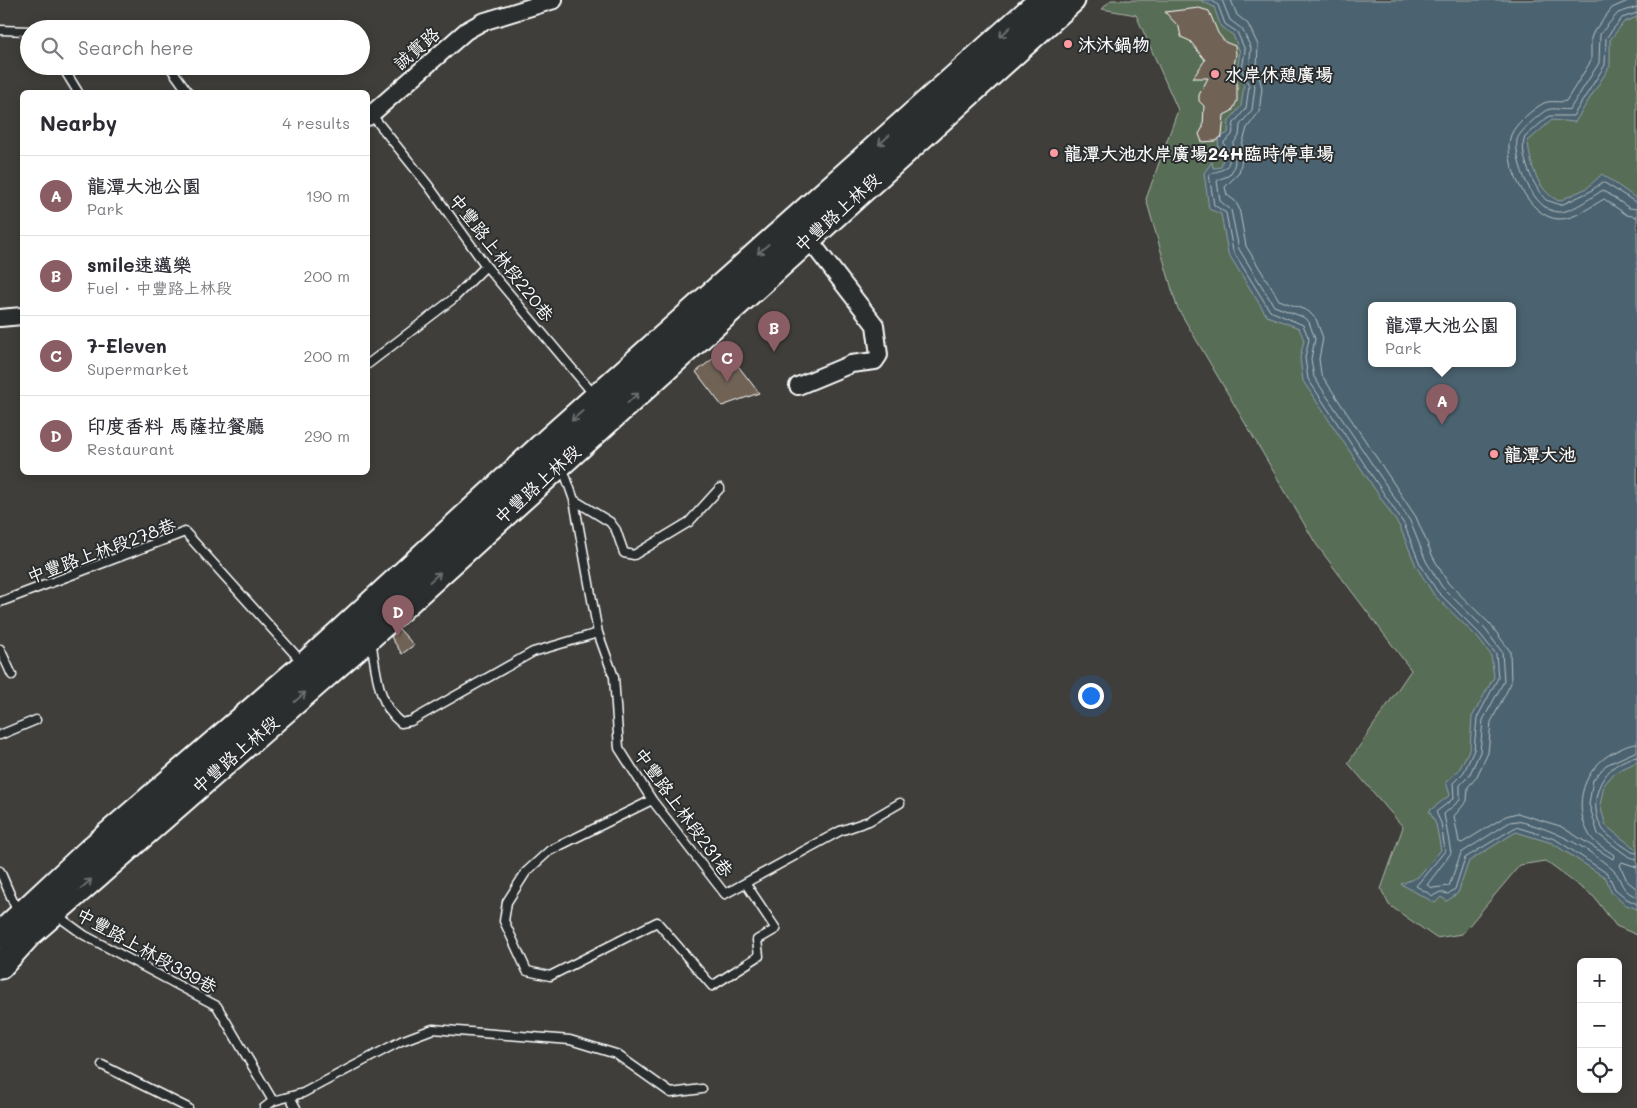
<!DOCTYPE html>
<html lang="en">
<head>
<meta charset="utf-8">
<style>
	body { margin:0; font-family:Mali,"LXGW WenKai TC",sans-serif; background:#f7f7f7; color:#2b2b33 }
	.controls { position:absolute; right:15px; bottom:15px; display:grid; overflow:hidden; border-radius:8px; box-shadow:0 2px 12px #0003 }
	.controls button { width:45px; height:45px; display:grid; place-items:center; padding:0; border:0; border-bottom:1px solid #e1e1e2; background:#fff; color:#2b2b33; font:25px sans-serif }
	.you { position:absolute; left:1090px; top:695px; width:18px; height:18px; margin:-12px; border:4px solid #fff; border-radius:50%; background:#1a73e8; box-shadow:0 0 0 8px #1a73e833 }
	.badge { display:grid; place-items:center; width:32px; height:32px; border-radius:50%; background:#8a5d65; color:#fff; font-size:16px; font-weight:700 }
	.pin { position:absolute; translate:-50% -41px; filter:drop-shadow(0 1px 2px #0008) }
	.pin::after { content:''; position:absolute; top:26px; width:18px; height:15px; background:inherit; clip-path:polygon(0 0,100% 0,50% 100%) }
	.popup { position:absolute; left:1368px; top:302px; width:148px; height:65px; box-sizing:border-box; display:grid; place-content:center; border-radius:8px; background:#fff; filter:drop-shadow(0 1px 4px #0005); font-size:16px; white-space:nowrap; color:#7c7c81 }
	.popup b { font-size:19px; color:#2b2b33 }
	.popup::after { content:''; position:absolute; left:50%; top:100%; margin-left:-10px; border:10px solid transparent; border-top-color:#fff }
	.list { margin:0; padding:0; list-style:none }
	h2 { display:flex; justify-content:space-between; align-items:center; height:65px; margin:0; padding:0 20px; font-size:21px }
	h2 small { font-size:16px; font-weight:400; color:#7c7c81 }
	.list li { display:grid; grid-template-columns:32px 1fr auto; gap:15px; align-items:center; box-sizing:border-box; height:80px; padding:0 20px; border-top:1px solid #e1e1e2 }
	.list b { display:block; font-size:19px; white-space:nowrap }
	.list p { margin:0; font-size:16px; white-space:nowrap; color:#7c7c81 }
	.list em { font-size:16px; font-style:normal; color:#7c7c81 }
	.icon { flex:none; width:28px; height:28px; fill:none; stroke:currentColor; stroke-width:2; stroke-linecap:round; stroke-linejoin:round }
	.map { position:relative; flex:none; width:1637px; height:1108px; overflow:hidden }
	.search { position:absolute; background:#fff; box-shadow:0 2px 12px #0003; left:20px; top:20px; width:350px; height:55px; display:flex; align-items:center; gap:12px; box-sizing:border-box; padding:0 18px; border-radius:28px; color:#7c7c81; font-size:19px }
	.panel { position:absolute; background:#fff; box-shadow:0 2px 12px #0003; left:20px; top:90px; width:350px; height:385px; border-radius:8px }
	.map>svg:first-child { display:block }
	.green { fill:#596d57; stroke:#acb6ab; fill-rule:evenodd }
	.water { fill:#4b636f; stroke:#93a1a9; fill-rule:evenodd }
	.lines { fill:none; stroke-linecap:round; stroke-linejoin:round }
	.shore { stroke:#b7c1c5; stroke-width:1 }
	.building { fill:#6f6456; stroke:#fff }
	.service-casing { stroke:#fff; stroke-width:11 }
	.minor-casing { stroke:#fff; stroke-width:20 }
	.primary-casing { stroke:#fff; stroke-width:29 }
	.service { stroke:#2a2d2e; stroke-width:8 }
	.minor { stroke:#2a2d2e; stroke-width:16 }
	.primary { stroke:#2a2d2e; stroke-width:25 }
	.oneway { stroke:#6a6c6d }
	.poi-dot { fill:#ff9aa2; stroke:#2a2d2e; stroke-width:2 }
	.labels { text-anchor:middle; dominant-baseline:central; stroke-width:4; stroke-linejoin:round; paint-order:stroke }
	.poi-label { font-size:18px; font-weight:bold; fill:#fff; stroke:#2a2d2e; text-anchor:start }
	.street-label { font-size:18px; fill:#fff; stroke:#2a2d2e }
</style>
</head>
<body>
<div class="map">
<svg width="1637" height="1108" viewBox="0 0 1637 1108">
	<rect width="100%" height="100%" fill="#3f3e3a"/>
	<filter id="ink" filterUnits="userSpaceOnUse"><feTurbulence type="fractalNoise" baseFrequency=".02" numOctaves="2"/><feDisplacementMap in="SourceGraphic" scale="10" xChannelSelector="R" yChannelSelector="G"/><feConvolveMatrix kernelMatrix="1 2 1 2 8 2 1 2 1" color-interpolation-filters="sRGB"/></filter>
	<g filter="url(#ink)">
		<!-- green -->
		<path class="green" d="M 1111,0 L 1637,0 L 1637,935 L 1616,926 L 1594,897 L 1545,861 L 1520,865 L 1462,934 L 1436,938 L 1389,905 L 1381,889 L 1403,827 L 1348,763 L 1411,670 L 1316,544 L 1177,307 L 1146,199 L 1178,110 L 1136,15 L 1102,9 ZM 1372,306 L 1512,306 L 1512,364 L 1372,364 Z"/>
		<!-- water -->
		<path class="water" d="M 1200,0 L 1637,0 L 1637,17 L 1624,22 L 1610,40 L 1610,66 L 1575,122 L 1552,120 L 1528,141 C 1530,164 1537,191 1559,201 L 1587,188 L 1602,174 L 1637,199 L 1637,762 L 1615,772 L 1604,785 L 1600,805 L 1606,826 L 1637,850 L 1637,909 L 1624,904 L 1611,892 L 1606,878 L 1552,843 L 1516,832 L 1469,861 L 1458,893 L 1447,901 L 1441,897 L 1435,903 L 1401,884 L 1418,877 L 1441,850 L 1436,824 L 1429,811 L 1450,795 L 1446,782 L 1459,770 L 1470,748 L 1472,717 L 1494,677 L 1491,655 L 1477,637 L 1434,595 L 1416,566 L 1400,527 L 1303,381 L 1300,358 L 1304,340 L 1299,328 L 1267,316 L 1228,253 L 1221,214 L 1209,209 L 1204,173 L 1212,162 L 1213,168 L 1221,167 L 1224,153 L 1219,150 L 1218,139 L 1228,133 L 1229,121 L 1241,106 L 1244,86 L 1237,71 L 1240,52 L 1233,35 L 1221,27 L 1214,7 ZM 1372,306 L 1512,306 L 1512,364 L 1372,364 Z"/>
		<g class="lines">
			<!-- shore -->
			<path class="shore" d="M 1211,0 L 1218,5 L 1225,24 L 1237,32 L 1245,50 L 1242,70 L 1249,86 L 1246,108 L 1234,123 L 1232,135 L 1224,142 C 1224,148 1228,147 1229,153 C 1232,172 1218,169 1209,175 L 1214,205 L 1226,213 L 1233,251 L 1270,311 L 1303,325 L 1309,339 L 1305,358 L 1308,379 L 1404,524 L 1420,564 L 1437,591 L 1480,634 L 1496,654 L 1498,678 L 1477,718 L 1474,750 L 1464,772 L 1453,783 L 1454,798 L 1436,812 L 1441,823 L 1445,851 L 1416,886 L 1433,896 L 1440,892 L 1448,894 L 1455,889 L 1465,858 L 1516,827 L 1555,839 L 1608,874 L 1615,889 L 1627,899 L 1637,904
				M 1222,0 L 1230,20 L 1242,29 L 1251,48 L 1249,70 L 1255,86 L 1252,110 L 1240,125 L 1239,136 L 1233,144 C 1236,153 1237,169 1228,176 C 1224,178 1220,178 1217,181 L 1220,201 L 1231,210 L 1239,249 L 1274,306 L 1303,317 L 1309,322 L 1315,339 L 1311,359 L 1314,377 L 1410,521 L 1426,561 L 1442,587 L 1485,629 L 1502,652 L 1504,681 L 1483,720 L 1480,752 L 1469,776 L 1460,785 L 1460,800 L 1444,814 L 1451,853 L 1427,885 L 1433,888 L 1449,886 L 1461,853 L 1510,822 L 1517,821 C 1551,828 1586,846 1612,869 C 1624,879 1617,889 1637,897
				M 1231,0 L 1237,15 L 1248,24 L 1258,45 L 1257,69 L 1262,88 L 1259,112 L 1247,128 L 1242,145 L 1243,155 L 1239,173 L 1225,187 L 1227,195 L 1235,201 L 1239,208 L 1246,246 L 1279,300 L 1308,311 L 1316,319 L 1323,338 L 1319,359 L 1321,374 L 1416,517 L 1433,557 L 1448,583 L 1490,624 L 1510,651 L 1511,683 L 1491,722 L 1488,753 L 1476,778 L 1468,787 L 1467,801 L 1454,816 L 1459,842 L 1462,843 L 1506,816 L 1517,813 L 1560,826 L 1613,859 L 1614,855 C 1606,849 1595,844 1590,836 C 1571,805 1584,766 1616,751 C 1623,748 1629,744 1637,744
				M 1630,0 L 1612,8 L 1594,31 L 1591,38 L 1591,61 L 1566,101 C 1559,103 1551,100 1544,103 C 1534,108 1515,124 1511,135 C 1501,160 1529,219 1559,219 C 1573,220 1592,206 1604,199 L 1627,215 L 1637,217
				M 1637,7 L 1618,13 L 1600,34 L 1599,63 L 1570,109 C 1563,111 1554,107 1547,110 C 1540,113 1518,133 1517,140 C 1514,161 1533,211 1558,212 C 1571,213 1593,196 1603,190 L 1629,208 L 1637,209
				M 1637,13 L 1622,18 L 1606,38 L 1605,65 L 1573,116 L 1549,116 L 1525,137 C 1518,153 1534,188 1546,200 L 1561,205 L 1589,192 L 1603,182 L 1637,203
				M 1637,751 L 1606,765 L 1593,780 L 1589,804 L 1598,834 L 1629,857 L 1637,859
				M 1637,757 C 1604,761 1585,799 1602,828 C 1607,837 1623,845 1632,852 L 1637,853
				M 1637,867 L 1622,862 L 1620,865 L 1627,881 L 1637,889"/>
		</g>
		<!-- building -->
		<path class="building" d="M 1199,8 L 1209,11 L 1218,33 L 1225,42 L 1235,46 L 1236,54 L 1233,72 L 1237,82 L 1237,101 L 1232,111 L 1224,115 L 1222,136 L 1216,141 L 1202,142 L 1199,134 L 1203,127 L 1204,106 L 1199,101 L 1199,95 L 1208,78 L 1193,78 L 1205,60 L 1190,41 L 1181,37 L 1179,27 L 1165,12 Z
			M 725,349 L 759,393 L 722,406 L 696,372 Z
			M 399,629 L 414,645 L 402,654 L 391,637 Z"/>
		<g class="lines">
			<defs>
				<path id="service" d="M 0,30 L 29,31
					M 62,66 L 78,92
					M 170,67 L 188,92
					M 371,114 L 428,185 L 486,266 L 595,396
					M 368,364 L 453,299 L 486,266
					M 562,466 L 574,500 L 598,633 L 614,677 L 619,748 L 652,800 L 725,894 L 840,831 L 869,821 L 900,803
					M 574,500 L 610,522 L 616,530 L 624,553 L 634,555 L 689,522 L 720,488
					M 0,602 L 185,532 L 302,662
					M 371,640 C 376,668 377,705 401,723 L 411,721 L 533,652 L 598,633
					M 0,649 L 12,675
					M 0,735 L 36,720
					M 652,800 L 549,851 L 526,872 L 507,902 L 504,921 L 527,971 L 550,976 L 657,922 L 712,986 L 759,956 L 757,940 L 776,929 L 746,884
					M 0,871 L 18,913
					M 55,914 L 84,935 L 217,1006 L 273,1101 L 264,1108
					M 102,1065 L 188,1108
					M 290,1097 L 296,1108
					M 273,1101 L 303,1093 L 401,1041 L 433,1029 L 570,1040 L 616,1054 L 671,1093 L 702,1089"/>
				<path id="minor" d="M 368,117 L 466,31 L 482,22 L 554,0
					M 0,318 L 22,316
					M 798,386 L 851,364 L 875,361 L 879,355 L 875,325 L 808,238"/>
				<path id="primary" d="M 0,935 L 91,850 L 305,665 L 549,440 L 1042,0
					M 0,966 L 29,934 L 370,636 L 1072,0"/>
			</defs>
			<!-- service casing -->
			<use href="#service" class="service-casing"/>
			<!-- minor casing -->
			<use href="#minor" class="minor-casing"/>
			<!-- primary casing -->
			<use href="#primary" class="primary-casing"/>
			<!-- service -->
			<use href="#service" class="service"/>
			<!-- minor -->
			<use href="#minor" class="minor"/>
			<!-- primary -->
			<use href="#primary" class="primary"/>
		</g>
		<!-- one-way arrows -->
		<defs><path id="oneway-shaft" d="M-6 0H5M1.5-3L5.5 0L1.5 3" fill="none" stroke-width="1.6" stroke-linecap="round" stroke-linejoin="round" transform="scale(1.25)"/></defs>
		<g class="oneway">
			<use href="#oneway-shaft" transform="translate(1005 32) rotate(138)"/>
			<use href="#oneway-shaft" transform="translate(884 140) rotate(138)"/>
			<use href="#oneway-shaft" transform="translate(763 249) rotate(138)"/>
			<use href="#oneway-shaft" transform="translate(633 398) rotate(-42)"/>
			<use href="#oneway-shaft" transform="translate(577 416) rotate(139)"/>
			<use href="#oneway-shaft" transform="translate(435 577) rotate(-42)"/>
			<use href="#oneway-shaft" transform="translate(300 697) rotate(-41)"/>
			<use href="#oneway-shaft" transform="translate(86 884) rotate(-41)"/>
		</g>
	</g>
	<!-- markers -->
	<g class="poi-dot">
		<circle cx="1068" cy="44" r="5"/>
		<circle cx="1215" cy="74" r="5"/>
		<circle cx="1054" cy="153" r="5"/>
		<circle cx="1494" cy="454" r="5"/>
	</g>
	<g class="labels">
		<!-- poi labels -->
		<g class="poi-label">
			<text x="1078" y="44">沐沐鍋物</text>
			<text x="1225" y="74">水岸休憩廣場</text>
			<text x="1064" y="153">龍潭大池水岸廣場24H臨時停車場</text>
			<text x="1504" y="454">龍潭大池</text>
		</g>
		<!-- street labels -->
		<g class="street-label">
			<text transform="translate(416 48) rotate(-41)">誠實路</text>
			<text transform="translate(837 212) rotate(-42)">中豐路上林段</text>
			<text transform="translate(502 257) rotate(52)">中豐路上林段220巷</text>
			<text transform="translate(537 484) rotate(-42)">中豐路上林段</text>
			<text transform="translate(101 550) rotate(-20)">中豐路上林段278巷</text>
			<text transform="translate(235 754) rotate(-41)">中豐路上林段</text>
			<text transform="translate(684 812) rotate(54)">中豐路上林段231巷</text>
			<text transform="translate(147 950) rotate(29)">中豐路上林段339巷</text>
		</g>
	</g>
</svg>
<div class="controls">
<button>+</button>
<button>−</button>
<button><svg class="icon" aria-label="locate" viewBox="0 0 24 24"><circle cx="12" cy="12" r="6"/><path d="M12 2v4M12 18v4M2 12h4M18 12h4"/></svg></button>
</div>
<div class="you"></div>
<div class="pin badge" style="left:1442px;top:425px">A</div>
<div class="popup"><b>龍潭大池公園</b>Park</div>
<div class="pin badge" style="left:774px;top:352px">B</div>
<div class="pin badge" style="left:727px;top:382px">C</div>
<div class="pin badge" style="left:398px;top:636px">D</div>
<div class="search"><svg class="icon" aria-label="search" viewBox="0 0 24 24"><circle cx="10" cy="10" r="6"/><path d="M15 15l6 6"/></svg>Search here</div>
<section class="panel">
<h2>Nearby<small>4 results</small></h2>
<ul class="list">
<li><span class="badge">A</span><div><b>龍潭大池公園</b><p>Park</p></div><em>190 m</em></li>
<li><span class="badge">B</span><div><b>smile速邁樂</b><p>Fuel · 中豐路上林段</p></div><em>200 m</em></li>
<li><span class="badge">C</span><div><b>7-Eleven</b><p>Supermarket</p></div><em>200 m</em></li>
<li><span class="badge">D</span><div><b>印度香料 馬薩拉餐廳</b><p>Restaurant</p></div><em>290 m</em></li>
</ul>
</section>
</div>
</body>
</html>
